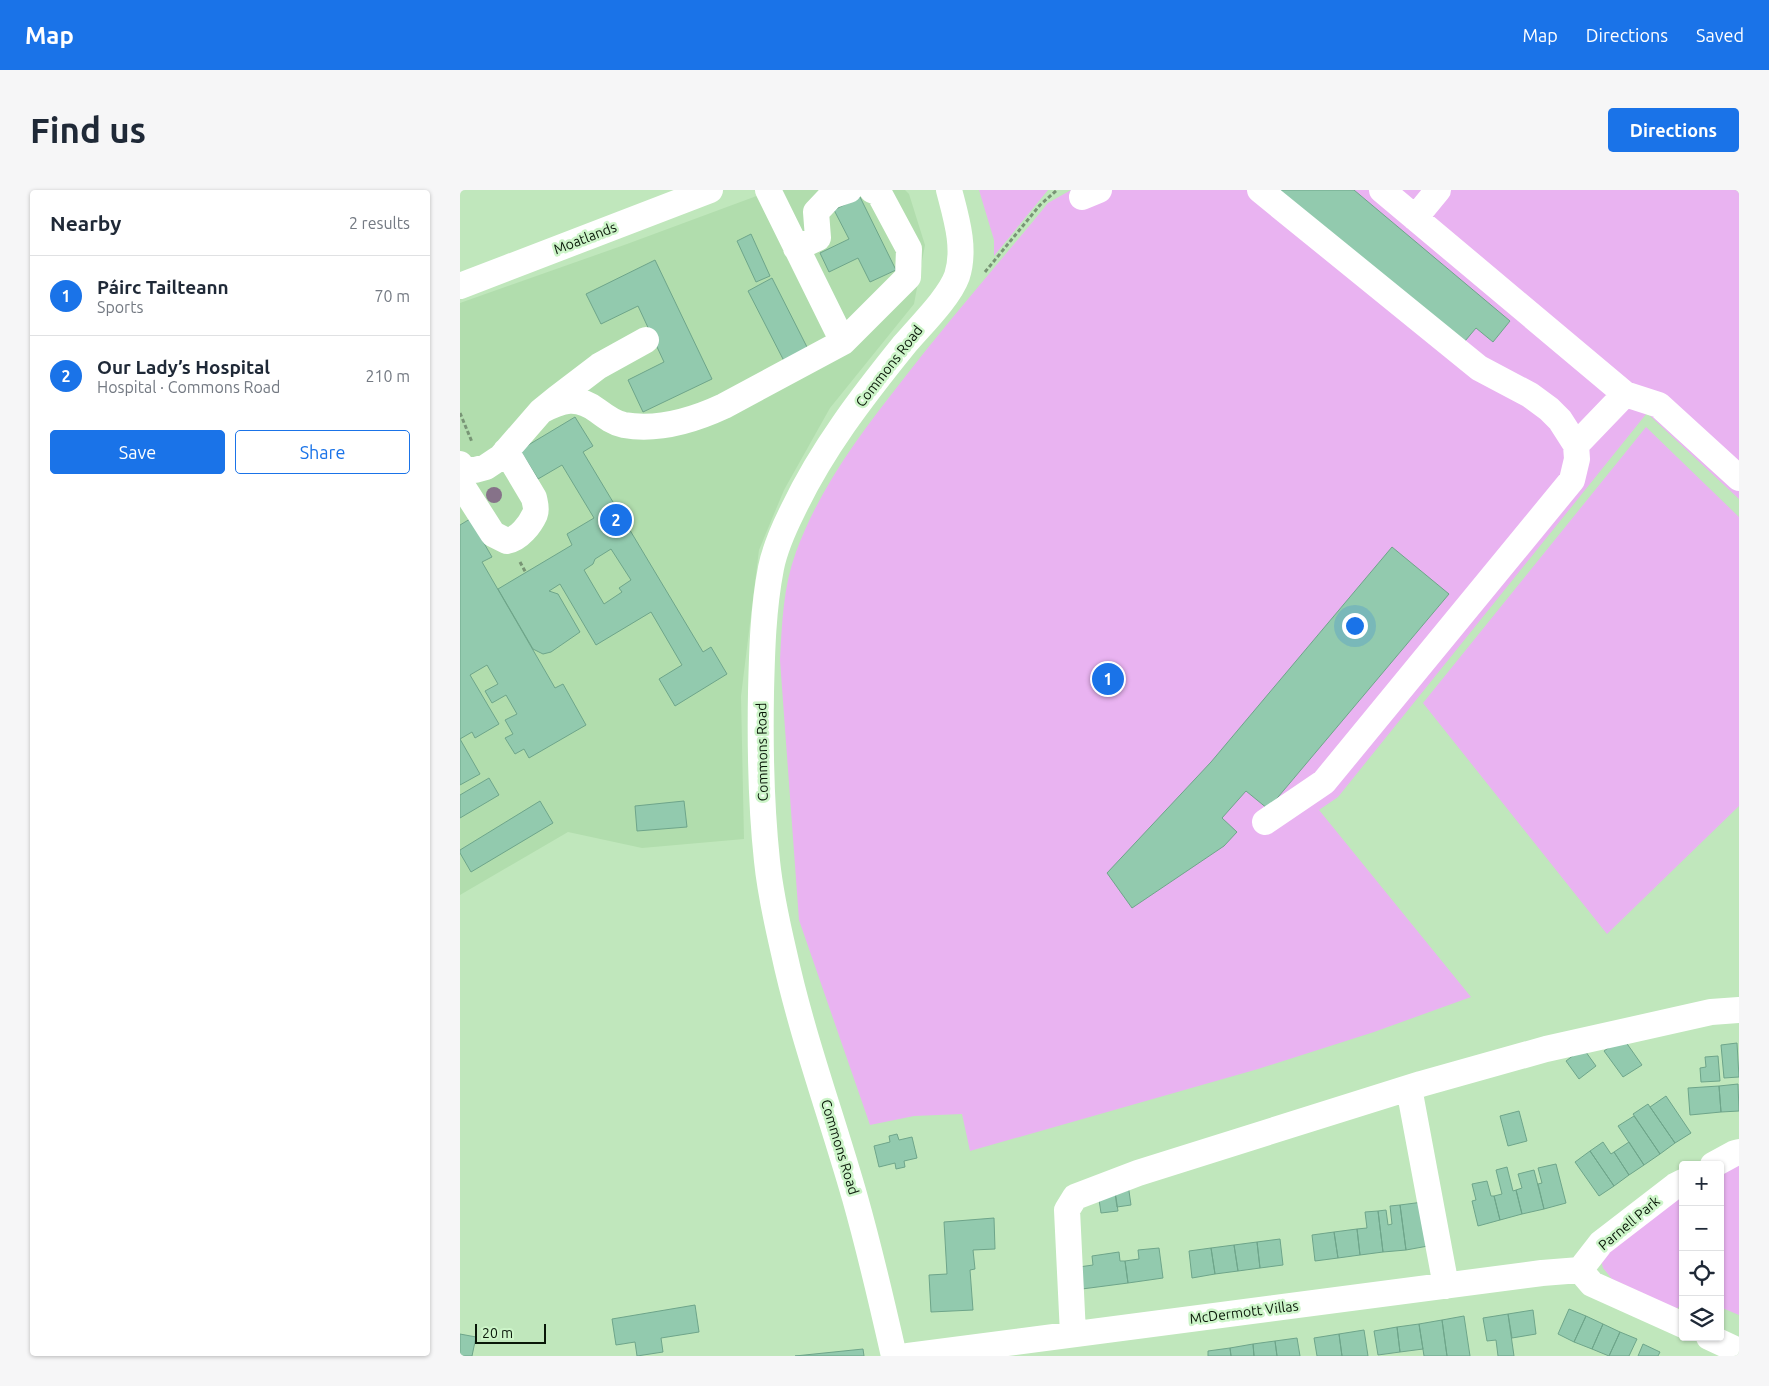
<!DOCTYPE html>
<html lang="en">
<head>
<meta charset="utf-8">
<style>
	body { margin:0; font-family:Ubuntu,sans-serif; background:#f6f6f7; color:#1f2937 }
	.controls { position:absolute; right:15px; bottom:15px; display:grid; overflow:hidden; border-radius:5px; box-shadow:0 1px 4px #0004 }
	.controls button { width:45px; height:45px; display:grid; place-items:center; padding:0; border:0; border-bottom:1px solid #e0e1e3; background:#fff; color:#1f2937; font:25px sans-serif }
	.scale { position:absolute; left:15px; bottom:12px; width:71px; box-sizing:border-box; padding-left:5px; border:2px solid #091708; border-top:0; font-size:14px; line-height:18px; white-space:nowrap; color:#091708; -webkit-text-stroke:4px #cdf5c9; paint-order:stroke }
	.you { position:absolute; left:894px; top:435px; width:18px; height:18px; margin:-12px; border:4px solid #fff; border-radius:50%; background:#1a73e8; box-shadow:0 0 0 8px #1a73e833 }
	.badge { display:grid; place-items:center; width:32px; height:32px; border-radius:50%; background:#1a73e8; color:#fff; font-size:16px; font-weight:700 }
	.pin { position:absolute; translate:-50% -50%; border:2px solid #fff; box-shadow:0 1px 5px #0006 }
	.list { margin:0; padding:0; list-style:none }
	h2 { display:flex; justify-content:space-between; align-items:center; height:65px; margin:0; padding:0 20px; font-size:21px }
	h2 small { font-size:16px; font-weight:400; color:#747a83 }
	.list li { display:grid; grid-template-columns:32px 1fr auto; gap:15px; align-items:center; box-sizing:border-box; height:80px; padding:0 20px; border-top:1px solid #e0e1e3 }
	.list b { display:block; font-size:19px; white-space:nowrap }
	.list p { margin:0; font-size:16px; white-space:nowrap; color:#747a83 }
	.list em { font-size:16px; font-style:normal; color:#747a83 }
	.actions { display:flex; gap:10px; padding:15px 20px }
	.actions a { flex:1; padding:11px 0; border:1px solid #1a73e8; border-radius:5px; text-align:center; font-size:18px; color:#1a73e8 }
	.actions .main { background:#1a73e8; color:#fff }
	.icon { flex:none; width:28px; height:28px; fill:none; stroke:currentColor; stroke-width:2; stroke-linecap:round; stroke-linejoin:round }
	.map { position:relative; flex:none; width:1279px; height:1166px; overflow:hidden; border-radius:5px }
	header { display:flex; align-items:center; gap:30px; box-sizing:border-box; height:70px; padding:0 25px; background:#1a73e8; color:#fff }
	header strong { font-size:24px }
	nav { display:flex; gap:28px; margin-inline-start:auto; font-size:18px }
	.intro { display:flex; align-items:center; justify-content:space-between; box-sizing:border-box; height:120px; padding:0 30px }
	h1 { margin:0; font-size:35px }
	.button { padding:12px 22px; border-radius:5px; background:#1a73e8; color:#fff; font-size:18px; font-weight:700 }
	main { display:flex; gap:30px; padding:0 30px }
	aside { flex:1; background:#fff; border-radius:5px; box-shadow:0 1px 4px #0004 }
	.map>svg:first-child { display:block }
	.built { fill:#b1ddad }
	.green { fill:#e9b3f1 }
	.building { fill:#92caae; stroke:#6ea58a; fill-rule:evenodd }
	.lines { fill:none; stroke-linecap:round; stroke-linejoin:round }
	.path { stroke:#789575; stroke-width:3; stroke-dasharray:4 2.5; stroke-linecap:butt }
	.minor { stroke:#fff; stroke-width:26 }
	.tree { fill:#867289 }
	.labels { text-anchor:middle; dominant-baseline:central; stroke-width:5; stroke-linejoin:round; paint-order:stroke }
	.street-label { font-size:14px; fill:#091708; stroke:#cdf5c9 }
</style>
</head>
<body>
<header>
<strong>Map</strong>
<nav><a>Map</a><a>Directions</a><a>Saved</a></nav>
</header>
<div class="intro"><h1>Find us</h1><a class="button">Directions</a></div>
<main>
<aside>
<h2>Nearby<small>2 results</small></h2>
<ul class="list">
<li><span class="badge">1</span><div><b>Páirc Tailteann</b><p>Sports</p></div><em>70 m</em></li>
<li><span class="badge">2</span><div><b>Our Lady’s Hospital</b><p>Hospital · Commons Road</p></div><em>210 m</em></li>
</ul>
<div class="actions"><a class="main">Save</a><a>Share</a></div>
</aside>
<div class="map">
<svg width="1279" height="1166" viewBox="0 0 1279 1166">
	<rect width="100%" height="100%" fill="#c0e7bc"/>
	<!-- built -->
	<path class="built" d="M 313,0 L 445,0 L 449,4 L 465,55 L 454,114 L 370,218 L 324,300 L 299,360 L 281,506 L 284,649 L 182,658 L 108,642 L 0,705 L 0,113 L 167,54 Z"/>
	<!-- green -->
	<path class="green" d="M 519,0 L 588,0 L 534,66 L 534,50 Z
		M 611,0 L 1279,0 L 1279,309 L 1187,223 L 878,607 L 859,620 L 1011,807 L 914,842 L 798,879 L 510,961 L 502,924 L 454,926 L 410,935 L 339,730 L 320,470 C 322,434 323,397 336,362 C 359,299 400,244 441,192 C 488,131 539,73 588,13 Z
		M 1186,237 L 1279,327 L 1279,616 L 1147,744 L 963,513 Z
		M 1279,974 L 1279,1125 L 1260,1117 L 1260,982 Z
		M 1223,1003 L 1223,1111 L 1217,1119 L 1152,1089 L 1143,1078 L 1140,1066 Z"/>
	<!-- building -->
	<path class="building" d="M 813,0 L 894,0 L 1050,131 L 1033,152 L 1016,138 L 1000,157 Z
		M 400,7 L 436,80 L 410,92 L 398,68 L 369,82 L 360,63 L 389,49 L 374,20 Z
		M 291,44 L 310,86 L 296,92 L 277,51 Z
		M 195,70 L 252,189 L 183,222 L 168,190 L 204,172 L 178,116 L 141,134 L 126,104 Z
		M 312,88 L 348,159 L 324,171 L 288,101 Z
		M 115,227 L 133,256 L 123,262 L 243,462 L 251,457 L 267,484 L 215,516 L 199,489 L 222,475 L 191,422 L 136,455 L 100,394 L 89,401 L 98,404 L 120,442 L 91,462 L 83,464 L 73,459 L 38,399 L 112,355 L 107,344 L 134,328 L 102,275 L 78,289 L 60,260 ZM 151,359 L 171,390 L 159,398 L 162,402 L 144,414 L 124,380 L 133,374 L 135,369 Z
		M 10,329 L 32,367 L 22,372 L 95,498 L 103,494 L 126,535 L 69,568 L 64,559 L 55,564 L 45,548 L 53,544 L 45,530 L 57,524 L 46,505 L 32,513 L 25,501 L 38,494 L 27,475 L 10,485 L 39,534 L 15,548 L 12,542 L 0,549 L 20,584 L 0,595 L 0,335 Z
		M 932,357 L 989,404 L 808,619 L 786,601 L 762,628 L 777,642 L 764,656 L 672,718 L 647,683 L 751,572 Z
		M 29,588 L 39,605 L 0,628 L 0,605 Z
		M 80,611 L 93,633 L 11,682 L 0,663 L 0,660 Z
		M 224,611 L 227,637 L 177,641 L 175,616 Z
		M 1163,848 L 1182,875 L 1163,887 L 1144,861 Z
		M 1277,853 L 1279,887 L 1264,888 L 1261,855 Z
		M 1123,858 L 1136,876 L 1119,889 L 1106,871 Z
		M 1258,866 L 1260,891 L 1241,892 L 1240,878 L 1246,877 L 1245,867 Z
		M 1278,894 L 1279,921 L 1261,922 L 1259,896 Z
		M 1259,896 L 1261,922 L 1230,925 L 1228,898 Z
		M 1206,906 L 1231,943 L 1215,953 L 1190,917 Z
		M 1188,914 L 1215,953 L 1200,964 L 1173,924 Z
		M 1059,921 L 1067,951 L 1048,956 L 1040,926 Z
		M 1174,926 L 1200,964 L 1184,975 L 1158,936 Z
		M 437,944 L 439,950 L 452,947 L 457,968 L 444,971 L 445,977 L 436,979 L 435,973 L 419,977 L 414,956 L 430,952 L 429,946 Z
		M 1143,952 L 1151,964 L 1154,962 L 1169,985 L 1154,996 L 1130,961 Z
		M 1169,952 L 1184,975 L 1169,985 L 1154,962 Z
		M 1130,961 L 1154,996 L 1139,1006 L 1115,972 Z
		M 1096,974 L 1106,1013 L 1084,1019 L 1078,994 L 1082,993 L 1078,978 Z
		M 1047,977 L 1053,1001 L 1056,1000 L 1062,1024 L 1040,1030 L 1034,1006 L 1042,1004 L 1036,980 Z
		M 1074,980 L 1084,1019 L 1062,1024 L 1056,1000 L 1062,998 L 1058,984 Z
		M 1027,991 L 1031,1006 L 1034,1006 L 1040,1030 L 1018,1036 L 1012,1011 L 1016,1010 L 1012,994 Z
		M 668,994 L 671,1015 L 657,1017 L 654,996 Z
		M 655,1001 L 658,1021 L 641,1023 L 638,1003 Z
		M 963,1012 L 968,1056 L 946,1060 L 940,1015 Z
		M 940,1015 L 946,1060 L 923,1062 L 918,1021 L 926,1020 L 928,1035 L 932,1034 L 930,1016 Z
		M 918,1021 L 923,1062 L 900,1065 L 897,1039 L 907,1038 L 905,1022 Z
		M 534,1028 L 535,1059 L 513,1060 L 515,1079 L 510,1080 L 513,1120 L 471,1122 L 469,1085 L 487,1084 L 484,1032 Z
		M 897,1039 L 900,1065 L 878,1068 L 874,1042 Z
		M 874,1042 L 878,1068 L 855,1071 L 852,1045 Z
		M 820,1049 L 823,1075 L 800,1078 L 797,1052 Z
		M 797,1052 L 800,1078 L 778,1081 L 774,1055 Z
		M 774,1055 L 778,1081 L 755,1084 L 751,1058 Z
		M 699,1058 L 703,1088 L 668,1093 L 665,1071 L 679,1069 L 678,1060 Z
		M 751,1058 L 755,1084 L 732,1088 L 729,1061 Z
		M 659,1062 L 660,1071 L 665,1071 L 668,1093 L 622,1099 L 619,1077 L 633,1075 L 632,1066 Z
		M 235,1115 L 239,1142 L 201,1148 L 203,1162 L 177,1166 L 175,1152 L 156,1155 L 152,1129 Z
		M 1109,1119 L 1126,1126 L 1114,1152 L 1098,1144 Z
		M 1073,1120 L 1076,1144 L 1052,1148 L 1048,1124 Z
		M 1048,1124 L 1054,1166 L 1038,1166 L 1036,1150 L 1027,1151 L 1023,1128 Z
		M 1004,1126 L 1010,1166 L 987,1166 L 982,1130 Z
		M 1126,1126 L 1143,1134 L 1132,1159 L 1114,1152 Z
		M 982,1130 L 987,1166 L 964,1166 L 959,1134 Z
		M 959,1134 L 963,1159 L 940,1162 L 937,1137 Z
		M 1143,1134 L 1160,1142 L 1149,1166 L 1132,1159 Z
		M 937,1137 L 940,1162 L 918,1165 L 914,1141 Z
		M 904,1140 L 908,1166 L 882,1166 L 879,1144 Z
		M 1160,1142 L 1177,1149 L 1169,1166 L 1149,1166 Z
		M 0,1144 L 16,1147 L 12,1166 L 0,1166 Z
		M 879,1144 L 882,1166 L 857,1166 L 854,1148 Z
		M 837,1148 L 840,1166 L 817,1166 L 815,1151 Z
		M 815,1151 L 817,1166 L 794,1166 L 793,1154 Z
		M 793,1154 L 794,1166 L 771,1166 L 770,1158 Z
		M 1183,1154 L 1200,1162 L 1198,1166 L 1178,1166 Z
		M 770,1158 L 771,1166 L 748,1166 L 748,1161 Z
		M 403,1159 L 404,1166 L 335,1166 Z"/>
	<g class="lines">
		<!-- path -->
		<path class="path" d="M 525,82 L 580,15 L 597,0
			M 0,223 L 12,252
			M 60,372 L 66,383"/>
		<!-- minor -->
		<path class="minor" d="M 800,0 L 1019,178 L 1070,205 L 1089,219 L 1100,230 L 1116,255 L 1117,269 L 1112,290 L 864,592 L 805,632
			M 922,0 L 1165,204 L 1199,215 L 1279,288
			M 622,7 L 639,0
			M 955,28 L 978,0
			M 336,58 L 358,48 L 356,22 L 371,6 L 389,0
			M 0,96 L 250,0
			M 383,152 L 448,87 L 449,59 L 419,3 L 412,0
			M 81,221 C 102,210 117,205 138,221 C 146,227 154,233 164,235 C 198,241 234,230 264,216 L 383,152 L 308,0
			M 1116,255 L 1165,204
			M 0,274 L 3,280 L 15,280 L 26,277 L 41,267 L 81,221 L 97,208 L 139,176 L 186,150
			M 3,297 L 33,344 L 47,351 C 59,349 70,335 75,324 C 77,319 75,313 74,308 L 46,261
			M 949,898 L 986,1096
			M 1253,975 L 1275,963 L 1279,962
			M 1120,1080 L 1141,1053 L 1215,996 L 1223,992
			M 1120,1080 L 1132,1094 L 1223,1135
			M 613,1144 L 607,1020 L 615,1007 L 678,983 L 961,894 L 1086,859 L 1251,822 L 1279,820
			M 1249,1147 L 1279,1161
			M 434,1166 C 422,1113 410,1061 395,1008 C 372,927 342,846 324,763 C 317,733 310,701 307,671 C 301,615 300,558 301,502 C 302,461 303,419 311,378 C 315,358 324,338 333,320 C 362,259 402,207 444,155 C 460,136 489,108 497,86 C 506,58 496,27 489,0
			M 448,1166 L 1082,1083 L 1120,1080"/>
	</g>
	<!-- trees -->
	<circle class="tree" cx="34" cy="305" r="8"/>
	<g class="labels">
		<!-- street labels -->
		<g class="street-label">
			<text transform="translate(125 48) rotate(-21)">Moatlands</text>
			<text transform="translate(429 176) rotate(-52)">Commons Road</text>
			<text transform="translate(302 562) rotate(-91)">Commons Road</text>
			<text transform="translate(380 957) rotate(73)">Commons Road</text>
			<text transform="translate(1169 1033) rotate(-40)">Parnell Park</text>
			<text transform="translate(784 1122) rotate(-7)">McDermott Villas</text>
		</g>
	</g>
</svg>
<div class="controls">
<button>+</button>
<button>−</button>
<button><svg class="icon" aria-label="locate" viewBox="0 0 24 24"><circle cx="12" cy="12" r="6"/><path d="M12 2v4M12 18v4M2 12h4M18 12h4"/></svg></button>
<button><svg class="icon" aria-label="layers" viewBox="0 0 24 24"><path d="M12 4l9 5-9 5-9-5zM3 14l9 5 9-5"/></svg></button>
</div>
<div class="scale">20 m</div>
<div class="you"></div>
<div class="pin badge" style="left:648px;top:489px">1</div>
<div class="pin badge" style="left:156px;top:330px">2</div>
</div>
</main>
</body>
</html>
